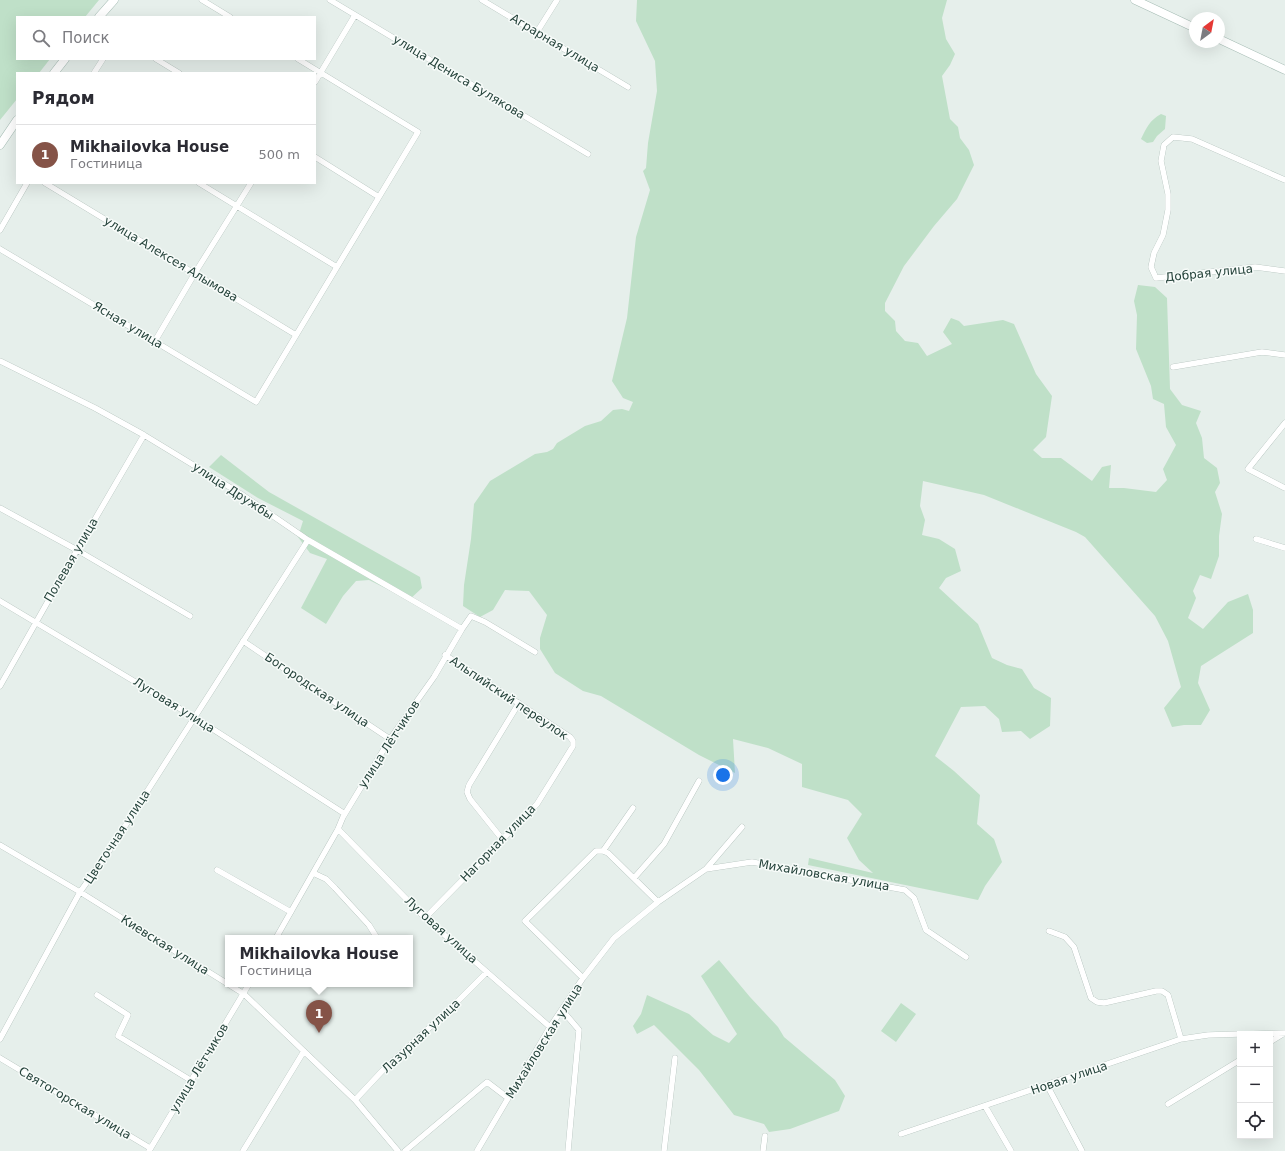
<!DOCTYPE html>
<html lang="ru">
<head>
<meta charset="utf-8">
<style>
	body { margin:0; font-family:"DejaVu Sans",sans-serif; background:#f2f2f3; color:#2b2b33 }
	.controls { position:absolute; right:12px; bottom:12px; display:grid; overflow:hidden; border-radius:0px; box-shadow:0 4px 16px #0002 }
	.controls button { width:36px; height:36px; display:grid; place-items:center; padding:0; border:0; border-bottom:1px solid #e1e1e2; background:#fff; color:#2b2b33; font:20px sans-serif }
	.compass { position:absolute; left:1189px; top:12px; width:36px; height:36px; border-radius:50%; background:#fff; box-shadow:0 4px 16px #0002; rotate:32deg }
	.you { position:absolute; left:723px; top:775px; width:14px; height:14px; margin:-10px; border:3px solid #fff; border-radius:50%; background:#1a73e8; box-shadow:0 0 0 6px #1a73e833 }
	.badge { display:grid; place-items:center; width:26px; height:26px; border-radius:50%; background:#855347; color:#fff; font-size:13px; font-weight:700 }
	.pin { position:absolute; translate:-50% -33px; filter:drop-shadow(0 1px 2px #0008) }
	.pin::after { content:''; position:absolute; top:21px; width:14px; height:12px; background:inherit; clip-path:polygon(0 0,100% 0,50% 100%) }
	.popup { position:absolute; left:225px; top:935px; width:188px; height:52px; box-sizing:border-box; display:grid; place-content:center; border-radius:0px; background:#fff; filter:drop-shadow(0 1px 3px #0005); font-size:13px; white-space:nowrap; color:#7c7c81 }
	.popup b { font-size:15px; color:#2b2b33 }
	.popup::after { content:''; position:absolute; left:50%; top:100%; margin-left:-8px; border:8px solid transparent; border-top-color:#fff }
	.list { margin:0; padding:0; list-style:none }
	h2 { display:flex; justify-content:space-between; align-items:center; height:52px; margin:0; padding:0 16px; font-size:17px }
	h2 small { font-size:13px; font-weight:400; color:#7c7c81 }
	.list li { display:grid; grid-template-columns:26px 1fr auto; gap:12px; align-items:center; box-sizing:border-box; height:60px; padding:0 16px; border-top:1px solid #e1e1e2 }
	.list b { display:block; font-size:15px; white-space:nowrap }
	.list p { margin:0; font-size:13px; white-space:nowrap; color:#7c7c81 }
	.list em { font-size:13px; font-style:normal; color:#7c7c81 }
	.icon { flex:none; width:22px; height:22px; fill:none; stroke:currentColor; stroke-width:2; stroke-linecap:round; stroke-linejoin:round }
	.map { position:relative; flex:none; width:1285px; height:1151px; overflow:hidden }
	.search { position:absolute; background:#fff; box-shadow:0 4px 16px #0002; left:16px; top:16px; width:300px; height:44px; display:flex; align-items:center; gap:10px; box-sizing:border-box; padding:0 14px; border-radius:0px; color:#7c7c81; font-size:15px }
	.panel { position:absolute; background:#fff; box-shadow:0 4px 16px #0002; left:16px; top:72px; width:300px; height:112px; border-radius:0px }
	.map>svg:first-child { display:block }
	.green { fill:#bfe0c8 }
	.lines { fill:none; stroke-linecap:round; stroke-linejoin:round }
	.minor-casing { stroke:#a8b8b2; stroke-width:6 }
	.secondary-casing { stroke:#a4bbb3; stroke-width:9 }
	.minor { stroke:#fff; stroke-width:5.5 }
	.secondary { stroke:#fff; stroke-width:8 }
	.labels { text-anchor:middle; dominant-baseline:central; stroke-width:3; stroke-linejoin:round; paint-order:stroke }
	.street-label { font-size:12px; fill:#24423a; stroke:#f7fbf9 }
</style>
</head>
<body>
<div class="map">
<svg width="1285" height="1151" viewBox="0 0 1285 1151">
	<rect width="100%" height="100%" fill="#e6efeb"/>
	<!-- green -->
	<path class="green" d="M 0,0 L 99,0 L 85,17 L 17,17 L 17,59 L 50,59 L 39,73 L 17,73 L 17,99 L 0,120 Z
		M 637,0 L 947,0 L 942,18 L 946,39 L 955,54 L 950,65 L 942,76 L 950,119 L 958,127 L 960,138 L 969,150 L 974,165 L 957,199 L 934,226 L 904,266 L 885,303 L 885,311 L 895,321 L 896,331 L 905,341 L 918,343 L 927,356 L 952,344 L 943,332 L 951,318 L 959,321 L 964,326 L 1003,320 L 1014,324 L 1036,374 L 1052,396 L 1046,437 L 1033,450 L 1042,458 L 1061,458 L 1092,481 L 1102,467 L 1111,465 L 1109,488 L 1124,488 L 1156,492 L 1167,480 L 1163,469 L 1176,445 L 1166,427 L 1164,404 L 1153,399 L 1151,386 L 1136,349 L 1137,315 L 1134,301 L 1138,285 L 1155,287 L 1167,298 L 1170,389 L 1182,405 L 1201,411 L 1196,423 L 1202,438 L 1204,458 L 1217,468 L 1220,483 L 1215,492 L 1222,514 L 1219,536 L 1219,556 L 1211,579 L 1200,575 L 1193,591 L 1196,598 L 1188,618 L 1203,629 L 1228,602 L 1248,594 L 1253,610 L 1253,633 L 1201,666 L 1198,683 L 1210,710 L 1201,725 L 1184,725 L 1172,727 L 1164,708 L 1181,687 L 1168,641 L 1155,616 L 1085,537 L 1076,532 L 984,495 L 923,481 L 920,506 L 925,520 L 922,535 L 939,539 L 955,549 L 961,571 L 946,578 L 939,588 L 978,624 L 992,658 L 1007,665 L 1022,669 L 1034,688 L 1051,698 L 1050,726 L 1030,739 L 1021,731 L 1002,732 L 999,719 L 985,706 L 961,707 L 935,756 L 954,771 L 980,795 L 977,824 L 994,839 L 1002,862 L 985,886 L 978,900 L 808,865 L 809,858 L 873,873 L 859,860 L 847,838 L 862,814 L 848,800 L 802,787 L 802,764 L 768,748 L 733,739 L 735,773 L 699,755 L 601,696 L 583,691 L 555,673 L 540,649 L 540,638 L 547,615 L 529,591 L 505,590 L 493,610 L 480,617 L 463,606 L 464,585 L 471,539 L 474,504 L 490,481 L 535,454 L 547,452 L 553,449 L 557,443 L 585,426 L 601,421 L 613,410 L 622,409 L 629,411 L 633,402 L 623,398 L 612,381 L 627,318 L 636,237 L 650,190 L 643,171 L 646,168 L 648,143 L 657,91 L 655,61 L 636,21 Z
		M 1161,114 L 1166,116 L 1165,129 L 1157,136 L 1153,142 L 1147,143 L 1141,139 C 1147,127 1149,121 1161,114 Z
		M 221,455 L 269,492 L 420,577 L 422,588 L 409,600 L 369,580 L 356,581 L 343,596 L 326,624 L 301,608 L 327,559 L 310,553 L 298,537 L 303,521 L 258,498 L 209,467 Z
		M 719,960 L 750,997 L 778,1027 L 784,1037 L 835,1080 L 845,1096 L 839,1111 L 790,1129 L 769,1132 L 764,1124 L 734,1115 L 699,1070 L 654,1025 L 637,1034 L 633,1026 L 641,1014 L 647,995 L 689,1014 L 713,1035 L 729,1043 L 737,1034 L 701,976 Z
		M 901,1003 L 916,1014 L 896,1042 L 881,1031 Z"/>
	<g class="lines">
		<defs>
			<path id="minor" d="M 202,0 L 230,17
				M 330,0 L 588,154
				M 482,0 L 628,87
				M 537,32 L 557,0
				M 156,59 L 179,73
				M 94,73 L 103,59
				M 315,82 L 355,15
				M 315,157 L 379,197
				M 1285,180 L 1192,139 L 1173,137 L 1164,145 L 1161,161 L 1168,194 L 1168,210 L 1163,235 L 1154,253 L 1151,267 L 1156,278 L 1255,267 L 1285,271
				M 45,183 L 296,335
				M 199,183 L 337,267
				M 0,230 L 27,183
				M 0,249 L 256,402 L 418,132 L 298,59
				M 155,341 L 195,273 L 251,183
				M 0,361 L 95,408 L 144,435 L 241,494 L 308,540 L 462,629
				M 1173,367 L 1262,352 L 1285,355
				M 1285,423 L 1248,469 L 1285,488
				M 0,508 L 77,550 L 190,616
				M 1256,539 L 1285,548
				M 0,601 L 194,717 L 345,814
				M 243,641 L 390,739
				M 0,686 L 77,550 L 144,435
				M 338,829 L 425,918 L 550,1027
				M 502,839 L 470,799 L 467,792 L 469,785 L 519,703
				M 0,845 L 80,892 L 244,994 L 355,1100 L 398,1151
				M 603,851 L 608,853 L 658,902
				M 603,851 L 633,808
				M 706,869 L 742,827
				M 217,870 L 291,912
				M 313,873 L 326,879 L 335,888 L 369,925 L 377,938
				M 634,878 L 664,844 L 699,781
				M 425,918 L 537,804 L 573,746 L 573,741 L 570,737 L 445,655
				M 1049,931 L 1065,937 L 1074,947 L 1091,998 L 1097,1002 L 1104,1003 L 1156,991 L 1162,991 L 1168,995 L 1181,1039
				M 276,938 L 338,829 L 343,817 L 390,739 L 434,677 L 462,629 L 471,616 L 485,622 L 535,652
				M 583,978 L 525,921 L 596,851 L 603,851
				M 97,995 L 128,1015 L 118,1036 L 192,1081
				M 562,1010 L 579,1030 L 568,1151
				M 1253,1034 L 1285,1033
				M 0,1039 L 80,892 L 109,851 L 308,540
				M 1270,1042 L 1283,1034
				M 0,1058 L 150,1148
				M 1047,1085 L 1082,1151
				M 355,1100 L 384,1069 L 452,1007 L 487,972
				M 1168,1104 L 1240,1060
				M 985,1106 L 1011,1151
				M 901,1134 L 1181,1039 L 1208,1035 L 1240,1034
				M 149,1151 L 249,984
				M 243,1151 L 304,1051
				M 405,1151 L 487,1082 L 508,1098
				M 477,1151 L 550,1027 L 583,978 L 614,938 L 658,902 L 706,869 L 752,862 L 905,890 L 914,898 L 926,930 L 966,957
				M 664,1151 L 675,1058
				M 763,1151 L 765,1136"/>
			<path id="secondary" d="M 1135,0 L 1195,28
				M 99,17 L 114,0
				M 1219,39 L 1285,70
				M 54,73 L 65,59
				M 0,145 L 17,120"/>
		</defs>
		<!-- minor casing -->
		<use href="#minor" class="minor-casing"/>
		<!-- secondary casing -->
		<use href="#secondary" class="secondary-casing"/>
		<!-- minor -->
		<use href="#minor" class="minor"/>
		<!-- secondary -->
		<use href="#secondary" class="secondary"/>
	</g>
	<g class="labels">
		<!-- street labels -->
		<g class="street-label">
			<text transform="translate(555 43) rotate(31)">Аграрная улица</text>
			<text transform="translate(459 77) rotate(31)">улица Дениса Булякова</text>
			<text transform="translate(171 259) rotate(31)">улица Алексея Алымова</text>
			<text transform="translate(1209 273) rotate(-6)">Добрая улица</text>
			<text transform="translate(128 325) rotate(31)">Ясная улица</text>
			<text transform="translate(233 491) rotate(33)">улица Дружбы</text>
			<text transform="translate(71 560) rotate(-60)">Полевая улица</text>
			<text transform="translate(317 690) rotate(34)">Богородская улица</text>
			<text transform="translate(509 698) rotate(34)">Альпийский переулок</text>
			<text transform="translate(174 705) rotate(32)">Луговая улица</text>
			<text transform="translate(389 744) rotate(-57)">улица Лётчиков</text>
			<text transform="translate(117 837) rotate(-57)">Цветочная улица</text>
			<text transform="translate(498 843) rotate(-46)">Нагорная улица</text>
			<text transform="translate(824 875) rotate(10)">Михайловская улица</text>
			<text transform="translate(441 930) rotate(42)">Луговая улица</text>
			<text transform="translate(165 945) rotate(32)">Киевская улица</text>
			<text transform="translate(421 1036) rotate(-43)">Лазурная улица</text>
			<text transform="translate(544 1041) rotate(-58)">Михайловская улица</text>
			<text transform="translate(199 1068) rotate(-59)">улица Лётчиков</text>
			<text transform="translate(1069 1078) rotate(-19)">Новая улица</text>
			<text transform="translate(75 1103) rotate(31)">Святогорская улица</text>
		</g>
	</g>
</svg>
<div class="controls">
<button>+</button>
<button>−</button>
<button><svg class="icon" aria-label="locate" viewBox="0 0 24 24"><circle cx="12" cy="12" r="6"/><path d="M12 2v4M12 18v4M2 12h4M18 12h4"/></svg></button>
</div>
<svg class="compass" viewBox="-18 -18 36 36"><path d="M0-13l5 13h-10z" fill="#e53935"/><path d="M0 13l5-13h-10z" fill="#7c7c81"/></svg>
<div class="you"></div>
<div class="pin badge" style="left:319px;top:1033px">1</div>
<div class="popup"><b>Mikhailovka House</b>Гостиница</div>
<div class="search"><svg class="icon" aria-label="search" viewBox="0 0 24 24"><circle cx="10" cy="10" r="6"/><path d="M15 15l6 6"/></svg>Поиск</div>
<section class="panel">
<h2>Рядом<small></small></h2>
<ul class="list">
<li><span class="badge">1</span><div><b>Mikhailovka House</b><p>Гостиница</p></div><em>500 m</em></li>
</ul>
</section>
</div>
</body>
</html>
